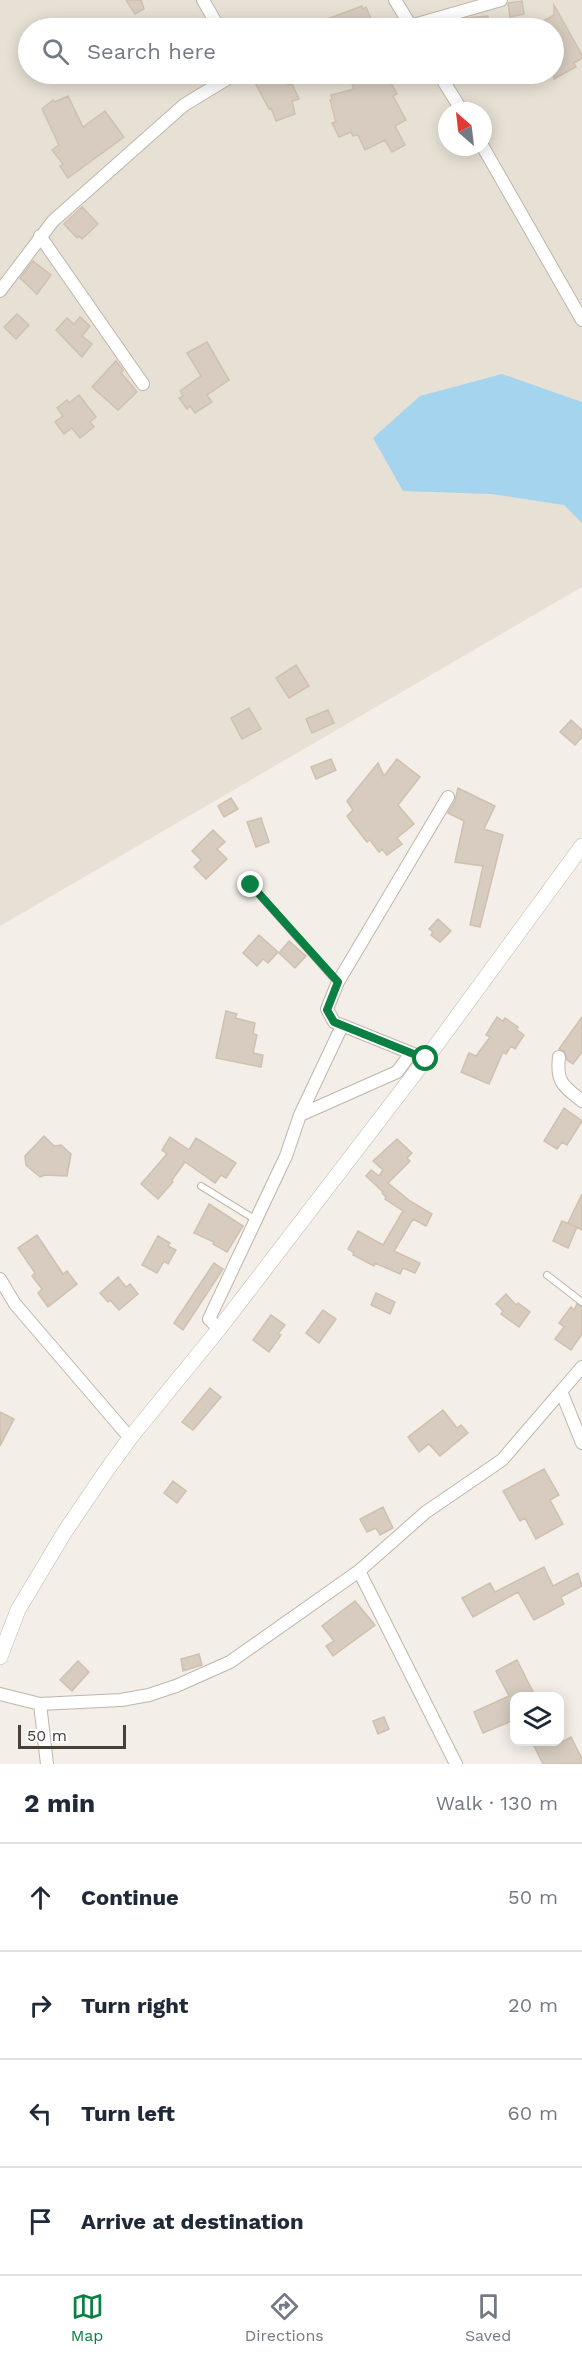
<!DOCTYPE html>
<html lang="en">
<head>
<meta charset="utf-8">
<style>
	body { margin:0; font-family:"Work Sans",sans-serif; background:#f6f6f7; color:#1f2937 }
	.controls { position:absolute; right:18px; bottom:18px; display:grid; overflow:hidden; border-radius:12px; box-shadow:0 3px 15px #0003 }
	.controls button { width:54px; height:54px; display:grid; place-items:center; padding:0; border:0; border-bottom:2px solid #e0e1e3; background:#fff; color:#1f2937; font:30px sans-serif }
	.compass { position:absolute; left:438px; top:102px; width:54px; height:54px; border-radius:50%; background:#fff; box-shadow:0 3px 15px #0003; rotate:332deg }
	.scale { position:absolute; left:18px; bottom:15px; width:108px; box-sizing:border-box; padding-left:6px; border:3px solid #453f36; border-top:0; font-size:16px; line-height:21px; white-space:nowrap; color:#453f36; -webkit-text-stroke:4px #fff; paint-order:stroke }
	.stop { position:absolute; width:18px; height:18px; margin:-14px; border:4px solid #0b8043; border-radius:50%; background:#fff }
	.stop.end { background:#0b8043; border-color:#fff; box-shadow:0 2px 6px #0008 }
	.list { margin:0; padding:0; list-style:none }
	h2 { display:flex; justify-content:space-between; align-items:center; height:78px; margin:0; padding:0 24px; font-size:26px }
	h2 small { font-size:20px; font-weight:400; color:#747a83 }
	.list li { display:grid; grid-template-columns:39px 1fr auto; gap:18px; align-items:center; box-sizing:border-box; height:108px; padding:0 24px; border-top:2px solid #e0e1e3 }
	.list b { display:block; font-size:22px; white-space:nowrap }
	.list em { font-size:20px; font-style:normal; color:#747a83 }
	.icon { flex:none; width:33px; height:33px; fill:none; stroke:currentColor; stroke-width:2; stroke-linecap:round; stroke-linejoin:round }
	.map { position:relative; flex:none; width:582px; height:1764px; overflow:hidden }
	.search { position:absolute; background:#fff; box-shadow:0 3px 15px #0003; left:18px; right:18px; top:18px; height:66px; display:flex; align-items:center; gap:15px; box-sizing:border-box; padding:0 21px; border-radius:33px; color:#747a83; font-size:22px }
	.sheet { height:510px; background:#fff }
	nav { display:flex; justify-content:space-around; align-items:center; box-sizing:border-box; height:84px; border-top:2px solid #e0e1e3; background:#fff; font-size:16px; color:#747a83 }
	nav a { display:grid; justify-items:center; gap:3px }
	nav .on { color:#0b8043 }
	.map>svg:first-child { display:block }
	.residential { fill:#e7e0d5; fill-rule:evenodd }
	.water { fill:#a5d4ee }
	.building { fill:#d7ccbf; stroke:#cfc1b0; stroke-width:1.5 }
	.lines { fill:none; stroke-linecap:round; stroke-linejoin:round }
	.service-casing { stroke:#beb6aa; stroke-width:8 }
	.minor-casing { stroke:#beb6aa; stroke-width:14 }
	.tertiary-casing { stroke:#beb6aa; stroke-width:16 }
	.service { stroke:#fff; stroke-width:6 }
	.minor { stroke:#fff; stroke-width:12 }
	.tertiary { stroke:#fff; stroke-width:15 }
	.route { stroke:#0b8043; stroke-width:8 }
</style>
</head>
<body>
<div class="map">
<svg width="582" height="1764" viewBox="0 0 582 1764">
	<rect width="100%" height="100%" fill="#f3eee7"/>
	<!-- residential -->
	<path class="residential" d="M 0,0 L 582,0 L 582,587 L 0,926 ZM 28,28 L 554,28 L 554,74 L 28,74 ZM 447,111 L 483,111 L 483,147 L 447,147 Z"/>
	<!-- water -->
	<path class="water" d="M 502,374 L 582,402 L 582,523 L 564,505 L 491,494 L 403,491 L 373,438 L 420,396 Z"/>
	<!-- building -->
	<path class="building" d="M 126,0 L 141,0 L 144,9 L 135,14 Z
		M 522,1 L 524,14 L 510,17 L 508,3 Z
		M 554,5 L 582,55 L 582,58 L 574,63 L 576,67 L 554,79 L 554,28 L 531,28 L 554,15 Z
		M 362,6 L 363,9 L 366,7 L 372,21 L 358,28 L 303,28 Z
		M 488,16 L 489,28 L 447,28 L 446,24 L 466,18 Z
		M 266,74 L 285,74 L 288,85 L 292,84 L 299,99 L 292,101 L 295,114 L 276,121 L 271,108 L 269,109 L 252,77 Z
		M 348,74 L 386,74 L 397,94 L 393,96 L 406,120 L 395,126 L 405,145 L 392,152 L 385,140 L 365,150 L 358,135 L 353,136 L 351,132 L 339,137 L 332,123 L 336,122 L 330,100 L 332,99 L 331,95 L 354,89 Z
		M 68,96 L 83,127 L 105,111 L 124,137 L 68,178 L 60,166 L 63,164 L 52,150 L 59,145 L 42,109 L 53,100 L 55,102 Z
		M 82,207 L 98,224 L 82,239 L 79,236 L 77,238 L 64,224 Z
		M 33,261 L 51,275 L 37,294 L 20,278 Z
		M 17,314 L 29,325 L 16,339 L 4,327 Z
		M 80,317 L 90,326 L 82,336 L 92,344 L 82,357 L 56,330 L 67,318 L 74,324 Z
		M 207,342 L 229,380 L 207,395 L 212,402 L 195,413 L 190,406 L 187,409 L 179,398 L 183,396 L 180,391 L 201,376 L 187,353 Z
		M 116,361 L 123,370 L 121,373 L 137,392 L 118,410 L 92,387 Z
		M 79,395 L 96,417 L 90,422 L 94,427 L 80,438 L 72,428 L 64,434 L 55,422 L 63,416 L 57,408 L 67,400 L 69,403 Z
		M 296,665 L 309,686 L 289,698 L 276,678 Z
		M 249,708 L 261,729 L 242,739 L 231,718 Z
		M 328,710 L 334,723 L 312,733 L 306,719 Z
		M 571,720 L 582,730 L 582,737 L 575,745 L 560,732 Z
		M 331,759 L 336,770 L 316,779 L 311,767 Z
		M 397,759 L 420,777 L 398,805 L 414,824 L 397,838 L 402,844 L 387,855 L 382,849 L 379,852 L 370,840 L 367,842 L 352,823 L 347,816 L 353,810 L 347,801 L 378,763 L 384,776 Z
		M 458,788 L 495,806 L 484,829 L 503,835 L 480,927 L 470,925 L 483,866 L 455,862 L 464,821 L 448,813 L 455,801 Z
		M 231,798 L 238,809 L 224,817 L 218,806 Z
		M 261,818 L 269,842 L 256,847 L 247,822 Z
		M 213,830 L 225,842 L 217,849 L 227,859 L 206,879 L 194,867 L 201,860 L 192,851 Z
		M 438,919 L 451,931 L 440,942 L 431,935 L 433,932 L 429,929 Z
		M 259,935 L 278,952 L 268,963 L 263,959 L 257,966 L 243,953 Z
		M 289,941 L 306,956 L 295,968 L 279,953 Z
		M 226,1011 L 237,1014 L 235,1018 L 255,1023 L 253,1034 L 257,1035 L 253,1053 L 263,1055 L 261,1067 L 216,1058 Z
		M 497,1017 L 503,1021 L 505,1018 L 518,1027 L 517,1030 L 524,1035 L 515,1049 L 511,1046 L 506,1054 L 503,1052 L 489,1084 L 461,1072 L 469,1053 L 476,1056 L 490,1037 L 486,1035 Z
		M 582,1017 L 582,1052 L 573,1064 L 567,1060 L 564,1051 L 559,1049 Z
		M 564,1108 L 582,1121 L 567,1145 L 562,1142 L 557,1149 L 544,1141 Z
		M 44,1136 L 54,1146 L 61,1145 L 71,1154 L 67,1176 L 45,1175 L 40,1177 L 26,1165 L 25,1156 Z
		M 170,1137 L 189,1150 L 196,1138 L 236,1163 L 226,1178 L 221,1175 L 215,1183 L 185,1162 L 172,1180 L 173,1182 L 158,1199 L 141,1184 L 167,1154 L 162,1150 Z
		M 397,1139 L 412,1153 L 407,1158 L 410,1161 L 388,1183 L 410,1201 L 432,1214 L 426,1226 L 413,1219 L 394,1251 L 420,1263 L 415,1273 L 403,1268 L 400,1274 L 375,1263 L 374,1266 L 353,1255 L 354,1253 L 348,1249 L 358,1231 L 383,1245 L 403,1211 L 385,1199 L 386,1197 L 382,1193 L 383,1192 L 366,1176 L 371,1170 L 379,1176 L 383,1170 L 373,1161 Z
		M 582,1194 L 582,1230 L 568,1223 Z
		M 209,1204 L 243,1226 L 227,1252 L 213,1244 L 214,1242 L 194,1233 Z
		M 562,1221 L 577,1227 L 568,1248 L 553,1241 Z
		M 37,1235 L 63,1274 L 67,1271 L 77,1284 L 48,1307 L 38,1293 L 42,1289 L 32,1276 L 35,1273 L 18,1248 Z
		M 158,1236 L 170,1243 L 168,1246 L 176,1250 L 168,1264 L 164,1261 L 157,1273 L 142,1265 Z
		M 214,1263 L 223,1269 L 183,1330 L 174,1323 Z
		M 118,1277 L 126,1287 L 130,1284 L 138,1294 L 119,1310 L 110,1300 L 108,1302 L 100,1293 Z
		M 376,1293 L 395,1302 L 390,1314 L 371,1305 Z
		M 506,1294 L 516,1305 L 518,1303 L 530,1312 L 519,1327 L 501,1314 L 503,1311 L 496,1304 Z
		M 577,1304 L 582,1307 L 582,1334 L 571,1350 L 555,1339 L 564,1327 L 559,1323 L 571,1307 L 574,1310 Z
		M 323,1310 L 336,1319 L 319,1343 L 306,1333 Z
		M 271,1315 L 285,1325 L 278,1334 L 281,1335 L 269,1352 L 253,1340 Z
		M 210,1388 L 221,1397 L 193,1430 L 182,1422 Z
		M 443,1410 L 457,1428 L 461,1425 L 468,1433 L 440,1456 L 429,1444 L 419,1452 L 408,1437 Z
		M 0,1412 L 14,1419 L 0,1446 Z
		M 544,1469 L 559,1495 L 550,1500 L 563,1524 L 536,1539 L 525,1518 L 520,1521 L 503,1491 Z
		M 173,1481 L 186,1491 L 177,1503 L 164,1493 Z
		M 383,1507 L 393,1528 L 380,1535 L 376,1528 L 367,1532 L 360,1519 Z
		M 544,1567 L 553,1586 L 578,1573 L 582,1586 L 561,1597 L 564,1604 L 534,1620 L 518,1592 L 473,1617 L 462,1598 L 490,1583 L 495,1592 Z
		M 355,1601 L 375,1625 L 333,1656 L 326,1646 L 334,1641 L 322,1626 Z
		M 199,1654 L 202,1665 L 183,1671 L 181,1659 Z
		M 517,1660 L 535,1696 L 514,1696 L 514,1720 L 483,1733 L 474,1712 L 509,1696 L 496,1671 Z
		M 78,1661 L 89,1672 L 72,1691 L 60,1680 Z
		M 384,1717 L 389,1729 L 378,1734 L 373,1721 Z
		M 571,1737 L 582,1759 L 582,1764 L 543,1764 L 532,1742 L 562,1742 Z"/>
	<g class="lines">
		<defs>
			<path id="service" d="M 251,885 L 337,982
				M 201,1186 L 256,1220
				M 547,1275 L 582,1302"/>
			<path id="minor" d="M 203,0 L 219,28
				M 395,0 L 412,28
				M 403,28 L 501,0
				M 439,74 L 462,111
				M 483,147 L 582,320
				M 40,236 L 143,384
				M 0,291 L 53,221 L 184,105 L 235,74
				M 559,1057 C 556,1082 563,1086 582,1101
				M 426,1059 L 334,1022 L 327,1009 L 338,982 L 448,797
				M 300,1115 L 397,1072 L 411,1053
				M 0,1279 L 15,1304 L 130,1438
				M 219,1329 L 209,1319 L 286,1156 L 300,1115 L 342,1026
				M 561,1391 L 582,1443
				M 359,1571 L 456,1764
				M 0,1694 L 40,1704 L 121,1700 L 149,1695 L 176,1686 L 230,1662 L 359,1571 L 426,1512 L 502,1460 L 582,1367
				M 40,1704 L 47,1764"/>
			<path id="tertiary" d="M 0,1657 L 18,1610 L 64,1533 L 104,1474 L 130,1438 L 219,1329 L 426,1059 L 582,846"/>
		</defs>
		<!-- service casing -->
		<use href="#service" class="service-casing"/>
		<!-- minor casing -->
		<use href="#minor" class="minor-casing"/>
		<!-- tertiary casing -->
		<use href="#tertiary" class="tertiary-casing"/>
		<!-- service -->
		<use href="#service" class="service"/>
		<!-- minor -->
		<use href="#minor" class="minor"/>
		<!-- tertiary -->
		<use href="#tertiary" class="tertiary"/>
	</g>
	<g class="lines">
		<!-- route -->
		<path class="route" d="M 251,885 L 338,982 L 327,1010 L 334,1022 L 426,1059"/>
	</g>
</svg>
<div class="controls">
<button><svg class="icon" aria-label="layers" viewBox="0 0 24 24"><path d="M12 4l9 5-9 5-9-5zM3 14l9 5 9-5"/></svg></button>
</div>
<svg class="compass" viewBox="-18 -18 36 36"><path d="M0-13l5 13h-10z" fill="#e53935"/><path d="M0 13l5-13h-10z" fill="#747a83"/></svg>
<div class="scale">50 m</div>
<div class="stop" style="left:426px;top:1059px"></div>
<div class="stop end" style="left:251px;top:885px"></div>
<div class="search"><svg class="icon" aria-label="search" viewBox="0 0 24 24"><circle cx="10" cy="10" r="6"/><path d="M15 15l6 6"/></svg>Search here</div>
</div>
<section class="sheet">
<h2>2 min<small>Walk · 130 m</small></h2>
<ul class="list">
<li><svg class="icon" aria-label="ahead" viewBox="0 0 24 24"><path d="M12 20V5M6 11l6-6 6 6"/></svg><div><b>Continue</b></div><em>50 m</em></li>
<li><svg class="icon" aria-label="right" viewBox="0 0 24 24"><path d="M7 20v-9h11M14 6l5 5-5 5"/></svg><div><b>Turn right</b></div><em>20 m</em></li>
<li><svg class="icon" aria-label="left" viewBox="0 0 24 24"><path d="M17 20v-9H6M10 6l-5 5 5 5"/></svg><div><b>Turn left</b></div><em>60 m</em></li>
<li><svg class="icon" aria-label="arrive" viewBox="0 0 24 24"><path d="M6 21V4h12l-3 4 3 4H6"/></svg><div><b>Arrive at destination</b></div></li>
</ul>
</section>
<nav>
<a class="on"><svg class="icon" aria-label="map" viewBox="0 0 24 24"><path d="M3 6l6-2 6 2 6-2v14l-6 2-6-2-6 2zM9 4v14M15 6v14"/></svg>Map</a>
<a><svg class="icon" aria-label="directions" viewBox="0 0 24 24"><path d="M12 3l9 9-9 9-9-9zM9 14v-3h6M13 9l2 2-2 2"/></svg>Directions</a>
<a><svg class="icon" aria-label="saved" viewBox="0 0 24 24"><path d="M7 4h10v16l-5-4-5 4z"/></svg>Saved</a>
</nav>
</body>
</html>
